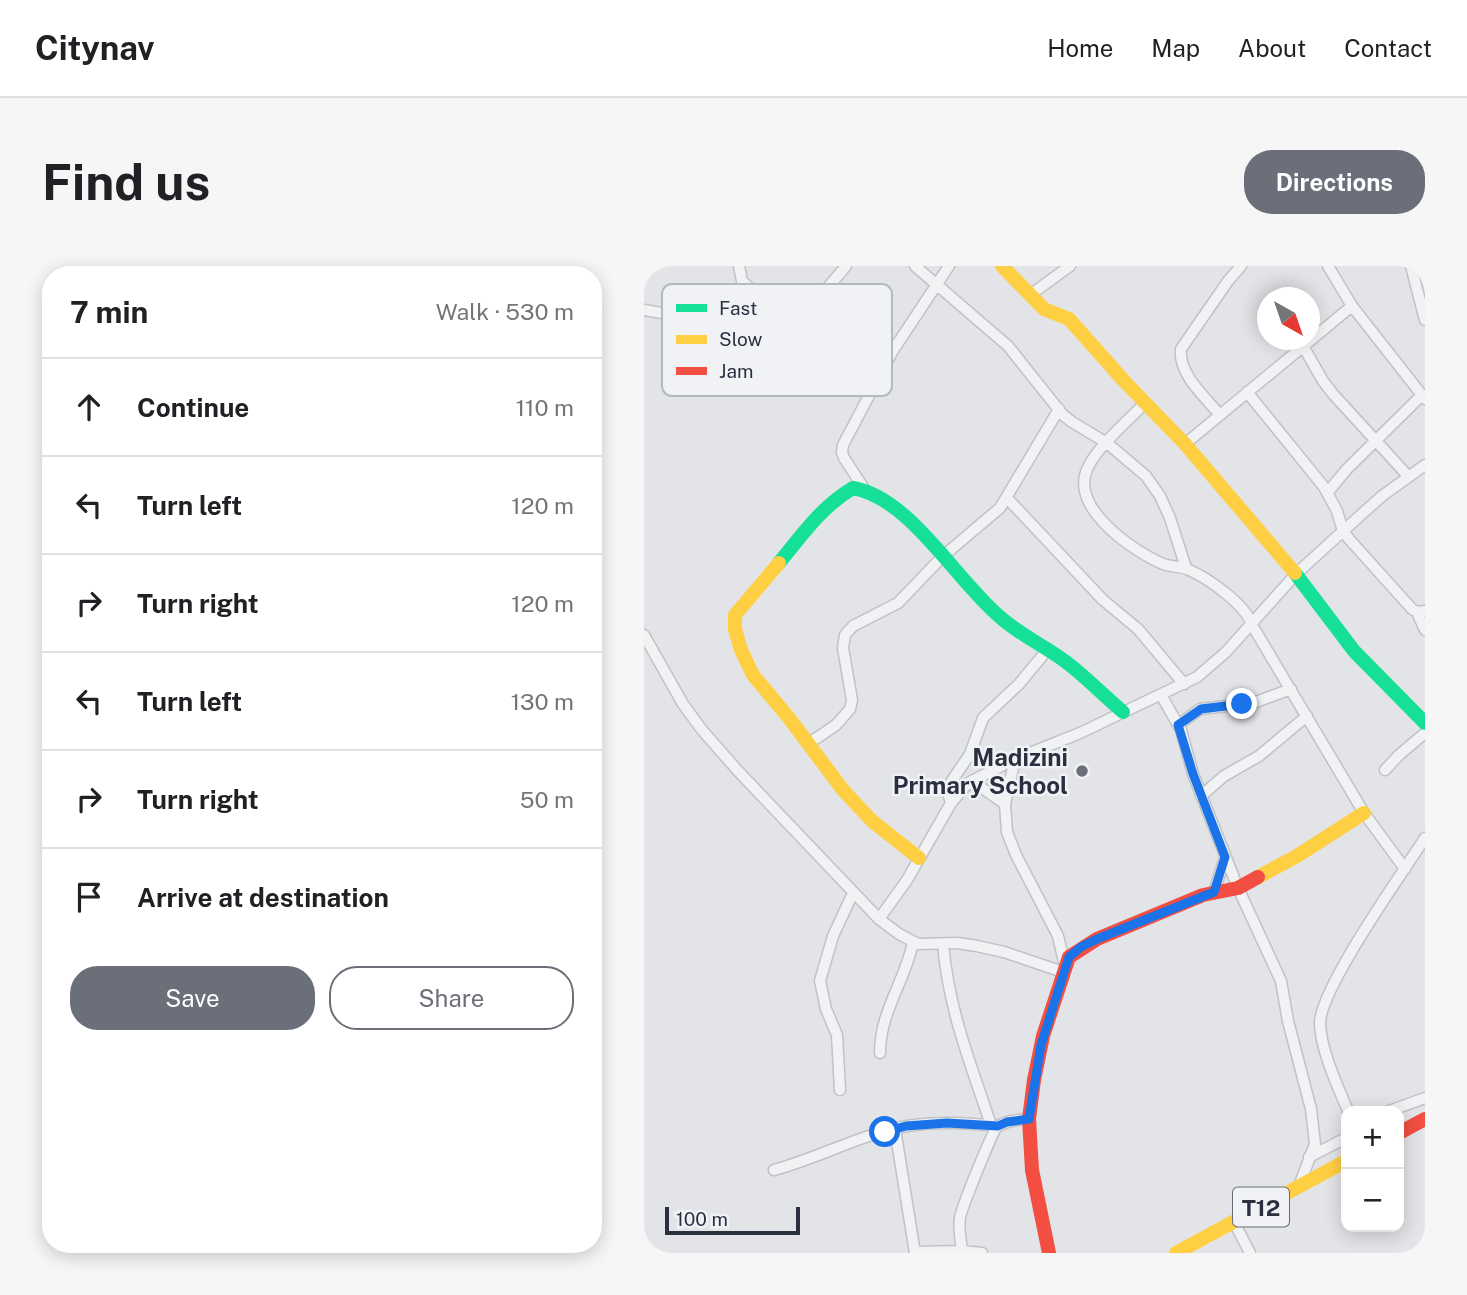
<!DOCTYPE html>
<html lang="en">
<head>
<meta charset="utf-8">
<style>
	body { margin:0; font-family:"Public Sans",sans-serif; background:#f6f6f6; color:#202124 }
	.controls { position:absolute; right:21px; bottom:21px; display:grid; overflow:hidden; border-radius:14px; box-shadow:0 4px 18px #0003 }
	.controls button { width:63px; height:63px; display:grid; place-items:center; padding:0; border:0; border-bottom:2px solid #e0e0e0; background:#fff; color:#202124; font:35px sans-serif }
	.compass { position:absolute; left:613px; top:21px; width:63px; height:63px; border-radius:50%; background:#fff; box-shadow:0 4px 18px #0003; rotate:140deg }
	.scale { position:absolute; left:21px; bottom:18px; width:135px; box-sizing:border-box; padding-left:7px; border:4px solid #2a303f; border-top:0; font-size:19px; line-height:24px; white-space:nowrap; color:#2a303f; -webkit-text-stroke:5px #f0f2f6; paint-order:stroke }
	.stop { position:absolute; width:21px; height:21px; margin:-16px; border:5px solid #1a73e8; border-radius:50%; background:#fff }
	.stop.end { background:#1a73e8; border-color:#fff; box-shadow:0 2px 7px #0008 }
	.list { margin:0; padding:0; list-style:none }
	h2 { display:flex; justify-content:space-between; align-items:center; height:91px; margin:0; padding:0 28px; font-size:30px }
	h2 small { font-size:23px; font-weight:400; color:#757577 }
	.list li { display:grid; grid-template-columns:46px 1fr auto; gap:21px; align-items:center; box-sizing:border-box; height:98px; padding:0 28px; border-top:2px solid #e0e0e0 }
	.list b { display:block; font-size:26px; white-space:nowrap }
	.list em { font-size:23px; font-style:normal; color:#757577 }
	.actions { display:flex; gap:14px; padding:21px 28px }
	.actions a { flex:1; padding:16px 0; border:2px solid #6b6f7a; border-radius:28px; text-align:center; font-size:24px; color:#6b6f7a }
	.actions .main { background:#6b6f7a; color:#fff }
	.icon { flex:none; width:38px; height:38px; fill:none; stroke:currentColor; stroke-width:2; stroke-linecap:round; stroke-linejoin:round }
	.map { position:relative; flex:none; width:781px; height:987px; overflow:hidden; border-radius:28px }
	header { display:flex; align-items:center; gap:42px; box-sizing:border-box; height:98px; padding:0 35px; background:#fff; border-bottom:2px solid #e0e0e0 }
	header strong { font-size:33px }
	nav { display:flex; gap:38px; margin-inline-start:auto; font-size:24px }
	.intro { display:flex; align-items:center; justify-content:space-between; box-sizing:border-box; height:168px; padding:0 42px }
	h1 { margin:0; font-size:49px }
	.button { padding:18px 32px; border-radius:28px; background:#6b6f7a; color:#fff; font-size:24px; font-weight:700 }
	main { display:flex; gap:42px; padding:0 42px }
	aside { flex:1; background:#fff; border-radius:28px; box-shadow:0 4px 18px #0003 }
	.map>svg:first-child { display:block }
	.lines { fill:none; stroke-linecap:round; stroke-linejoin:round }
	.street-casing { stroke:#c1c2c5; stroke-width:13 }
	.street { stroke:#f1f2f4; stroke-width:10 }
	.fast { stroke:#16e098; stroke-width:14 }
	.slow { stroke:#ffcf43; stroke-width:14 }
	.jam { stroke:#f24e42; stroke-width:14 }
	.route { stroke:#1a73e8; stroke-width:9 }
	.poi-dot { fill:#6b6f7a; stroke:#f0f2f6; stroke-width:2.5 }
	.labels { text-anchor:middle; dominant-baseline:central; stroke-width:5; stroke-linejoin:round; paint-order:stroke }
	.shield { fill:#f0f2f6; stroke:#656a76; stroke-width:2 }
	.shield-label { font-size:23px; font-weight:bold; fill:#2a303f }
	.poi-label { font-size:24px; font-weight:bold; fill:#2a303f; stroke:#f0f2f6; text-anchor:end }
	.key { fill:#f0f2f6; stroke:#b5b8bf; stroke-width:2 }
	.key-label { font-size:19px; fill:#2a303f }
</style>
</head>
<body>
<header>
<strong>Citynav</strong>
<nav><a>Home</a><a>Map</a><a>About</a><a>Contact</a></nav>
</header>
<div class="intro"><h1>Find us</h1><a class="button">Directions</a></div>
<main>
<aside>
<h2>7 min<small>Walk · 530 m</small></h2>
<ul class="list">
<li><svg class="icon" aria-label="ahead" viewBox="0 0 24 24"><path d="M12 20V5M6 11l6-6 6 6"/></svg><div><b>Continue</b></div><em>110 m</em></li>
<li><svg class="icon" aria-label="left" viewBox="0 0 24 24"><path d="M17 20v-9H6M10 6l-5 5 5 5"/></svg><div><b>Turn left</b></div><em>120 m</em></li>
<li><svg class="icon" aria-label="right" viewBox="0 0 24 24"><path d="M7 20v-9h11M14 6l5 5-5 5"/></svg><div><b>Turn right</b></div><em>120 m</em></li>
<li><svg class="icon" aria-label="left" viewBox="0 0 24 24"><path d="M17 20v-9H6M10 6l-5 5 5 5"/></svg><div><b>Turn left</b></div><em>130 m</em></li>
<li><svg class="icon" aria-label="right" viewBox="0 0 24 24"><path d="M7 20v-9h11M14 6l5 5-5 5"/></svg><div><b>Turn right</b></div><em>50 m</em></li>
<li><svg class="icon" aria-label="arrive" viewBox="0 0 24 24"><path d="M6 21V4h12l-3 4 3 4H6"/></svg><div><b>Arrive at destination</b></div></li>
</ul>
<div class="actions"><a class="main">Save</a><a>Share</a></div>
</aside>
<div class="map">
<svg width="781" height="987" viewBox="0 0 781 987">
	<rect width="100%" height="100%" fill="#e3e4e7"/>
	<g class="lines">
		<defs>
			<path id="street" d="M 95,0 L 98,15 L 109,25 L 138,45 L 170,57 L 201,85 L 237,104
				M 271,0 L 364,80 L 419,149 L 428,156 L 463,177 L 502,210 L 516,230 L 526,252 L 542,302
				M 684,0 L 708,40 L 781,133
				M 767,0 L 781,54
				M 386,29 L 426,0
				M 0,44 L 150,70
				M 659,80 L 679,115 L 689,128 L 764,210
				M 151,117 C 148,106 144,95 146,84 C 151,56 184,22 202,0
				M 603,126 L 680,221 L 693,245 L 699,265 L 705,273 L 768,343 L 773,346 L 781,345
				M 501,137 C 484,155 450,183 442,206 C 429,244 489,285 519,298 C 527,301 537,300 545,304 C 564,312 602,339 608,359 L 720,547 L 761,603
				M 576,149 C 561,131 534,108 537,83 L 584,15 L 597,0
				M 541,178 L 708,40
				M 221,224 L 200,192 L 198,186 L 199,179 L 248,86 L 305,0
				M 683,227 L 703,203 L 778,129
				M 363,232 L 459,334 L 494,363 L 540,418
				M 773,346 L 781,364
				M 0,369 L 39,438 L 58,464 L 94,505 L 235,653 L 255,668 L 274,678 L 313,677 L 333,680 L 360,686 L 419,706
				M 517,429 L 537,464 L 549,508 L 594,622 L 637,715 L 644,755 L 667,843 L 671,878 L 655,920
				M 534,459 L 556,443 L 609,437 L 647,423
				M 164,478 L 192,459 L 206,443 L 208,434 L 199,382 L 201,369 L 209,360 L 254,337 L 298,291 L 356,242 L 415,143
				M 371,493 L 361,538 L 363,566 L 372,589 L 414,670 L 421,700
				M 741,504 L 755,489 L 781,467
				M 324,517 L 335,520 L 361,538
				M 557,530 L 580,510 L 615,490 L 663,450
				M 307,537 L 304,527 L 307,516 L 326,488 L 339,452 L 375,418 L 404,383
				M 570,626 L 581,592
				M 235,653 L 263,614 L 307,537 L 324,517 L 371,493 L 436,467 L 553,411 L 582,386 L 652,308 L 699,265 L 738,230 L 781,199
				M 299,678 C 305,745 326,796 347,859
				M 236,787 C 236,745 261,716 269,676
				M 196,824 L 193,769 L 182,743 L 176,715 L 189,670 L 209,627
				M 704,845 C 694,821 677,785 676,758 C 675,724 759,606 781,572
				M 745,845 L 781,832
				M 251,863 L 271,987
				M 665,891 L 702,872
				M 130,904 C 175,892 217,868 263,860 C 294,855 324,857 354,860
				M 590,956 L 606,987
				M 318,985 C 317,974 314,963 316,952 C 317,943 349,864 353,861 C 363,854 374,854 385,853
				M 271,986 L 318,985 L 338,987"/>
		</defs>
		<!-- street casing -->
		<use href="#street" class="street-casing"/>
		<!-- street -->
		<use href="#street" class="street"/>
		<!-- fast -->
		<path class="fast" d="M 135,297 C 158,269 177,241 209,222 C 266,232 311,313 356,351 C 376,369 401,380 422,396 C 442,411 460,430 479,446
			M 651,307 L 710,385 L 781,457"/>
		<!-- slow -->
		<path class="slow" d="M 358,0 L 400,43 L 425,53 L 481,116 L 541,178 L 651,307
			M 135,297 L 91,349 L 91,363 L 97,384 L 109,409 L 145,452 L 199,524 L 228,555 L 275,592
			M 614,611 L 653,590 L 720,547
			M 532,987 L 702,895"/>
		<!-- jam -->
		<path class="jam" d="M 755,867 L 781,853
			M 405,987 L 388,904 L 385,853 L 390,814 L 399,770 L 425,691 L 453,673 L 559,629 L 594,622 L 614,611"/>
	</g>
	<g class="lines">
		<!-- route -->
		<path class="route" d="M 241,866 L 262,860 L 303,857 L 354,860 L 363,856 L 385,853 L 397,779 L 425,691 L 437,681 L 453,673 L 570,626 L 581,591 L 549,508 L 534,459 L 557,443 L 598,438"/>
	</g>
	<!-- markers -->
	<circle class="poi-dot" cx="438" cy="505" r="7"/>
	<g class="labels">
		<!-- shield labels -->
		<rect class="shield" x="589" y="921.5" width="56" height="39" rx="5"/>
		<g class="shield-label">
			<text x="617" y="941">T12</text>
		</g>
		<!-- poi labels -->
		<g class="poi-label">
			<text x="424" y="491">Madizini<tspan x="424" dy="28">Primary School</tspan></text>
		</g>
	</g>
	<!-- legend -->
	<rect x="18" y="18" width="230" height="112" rx="10" class="key"/>
	<rect x="32" y="38" width="31" height="8" fill="#16e098"/>
	<rect x="32" y="69" width="31" height="9" fill="#ffcf43"/>
	<rect x="32" y="101" width="31" height="8" fill="#f24e42"/>
	<g class="key-label">
		<text x="75" y="49">Fast</text>
		<text x="75" y="80">Slow</text>
		<text x="75" y="112">Jam</text>
	</g>
</svg>
<div class="controls">
<button>+</button>
<button>−</button>
</div>
<svg class="compass" viewBox="-18 -18 36 36"><path d="M0-13l5 13h-10z" fill="#e53935"/><path d="M0 13l5-13h-10z" fill="#757577"/></svg>
<div class="scale">100 m</div>
<div class="stop" style="left:241px;top:866px"></div>
<div class="stop end" style="left:598px;top:438px"></div>
</div>
</main>
</body>
</html>
